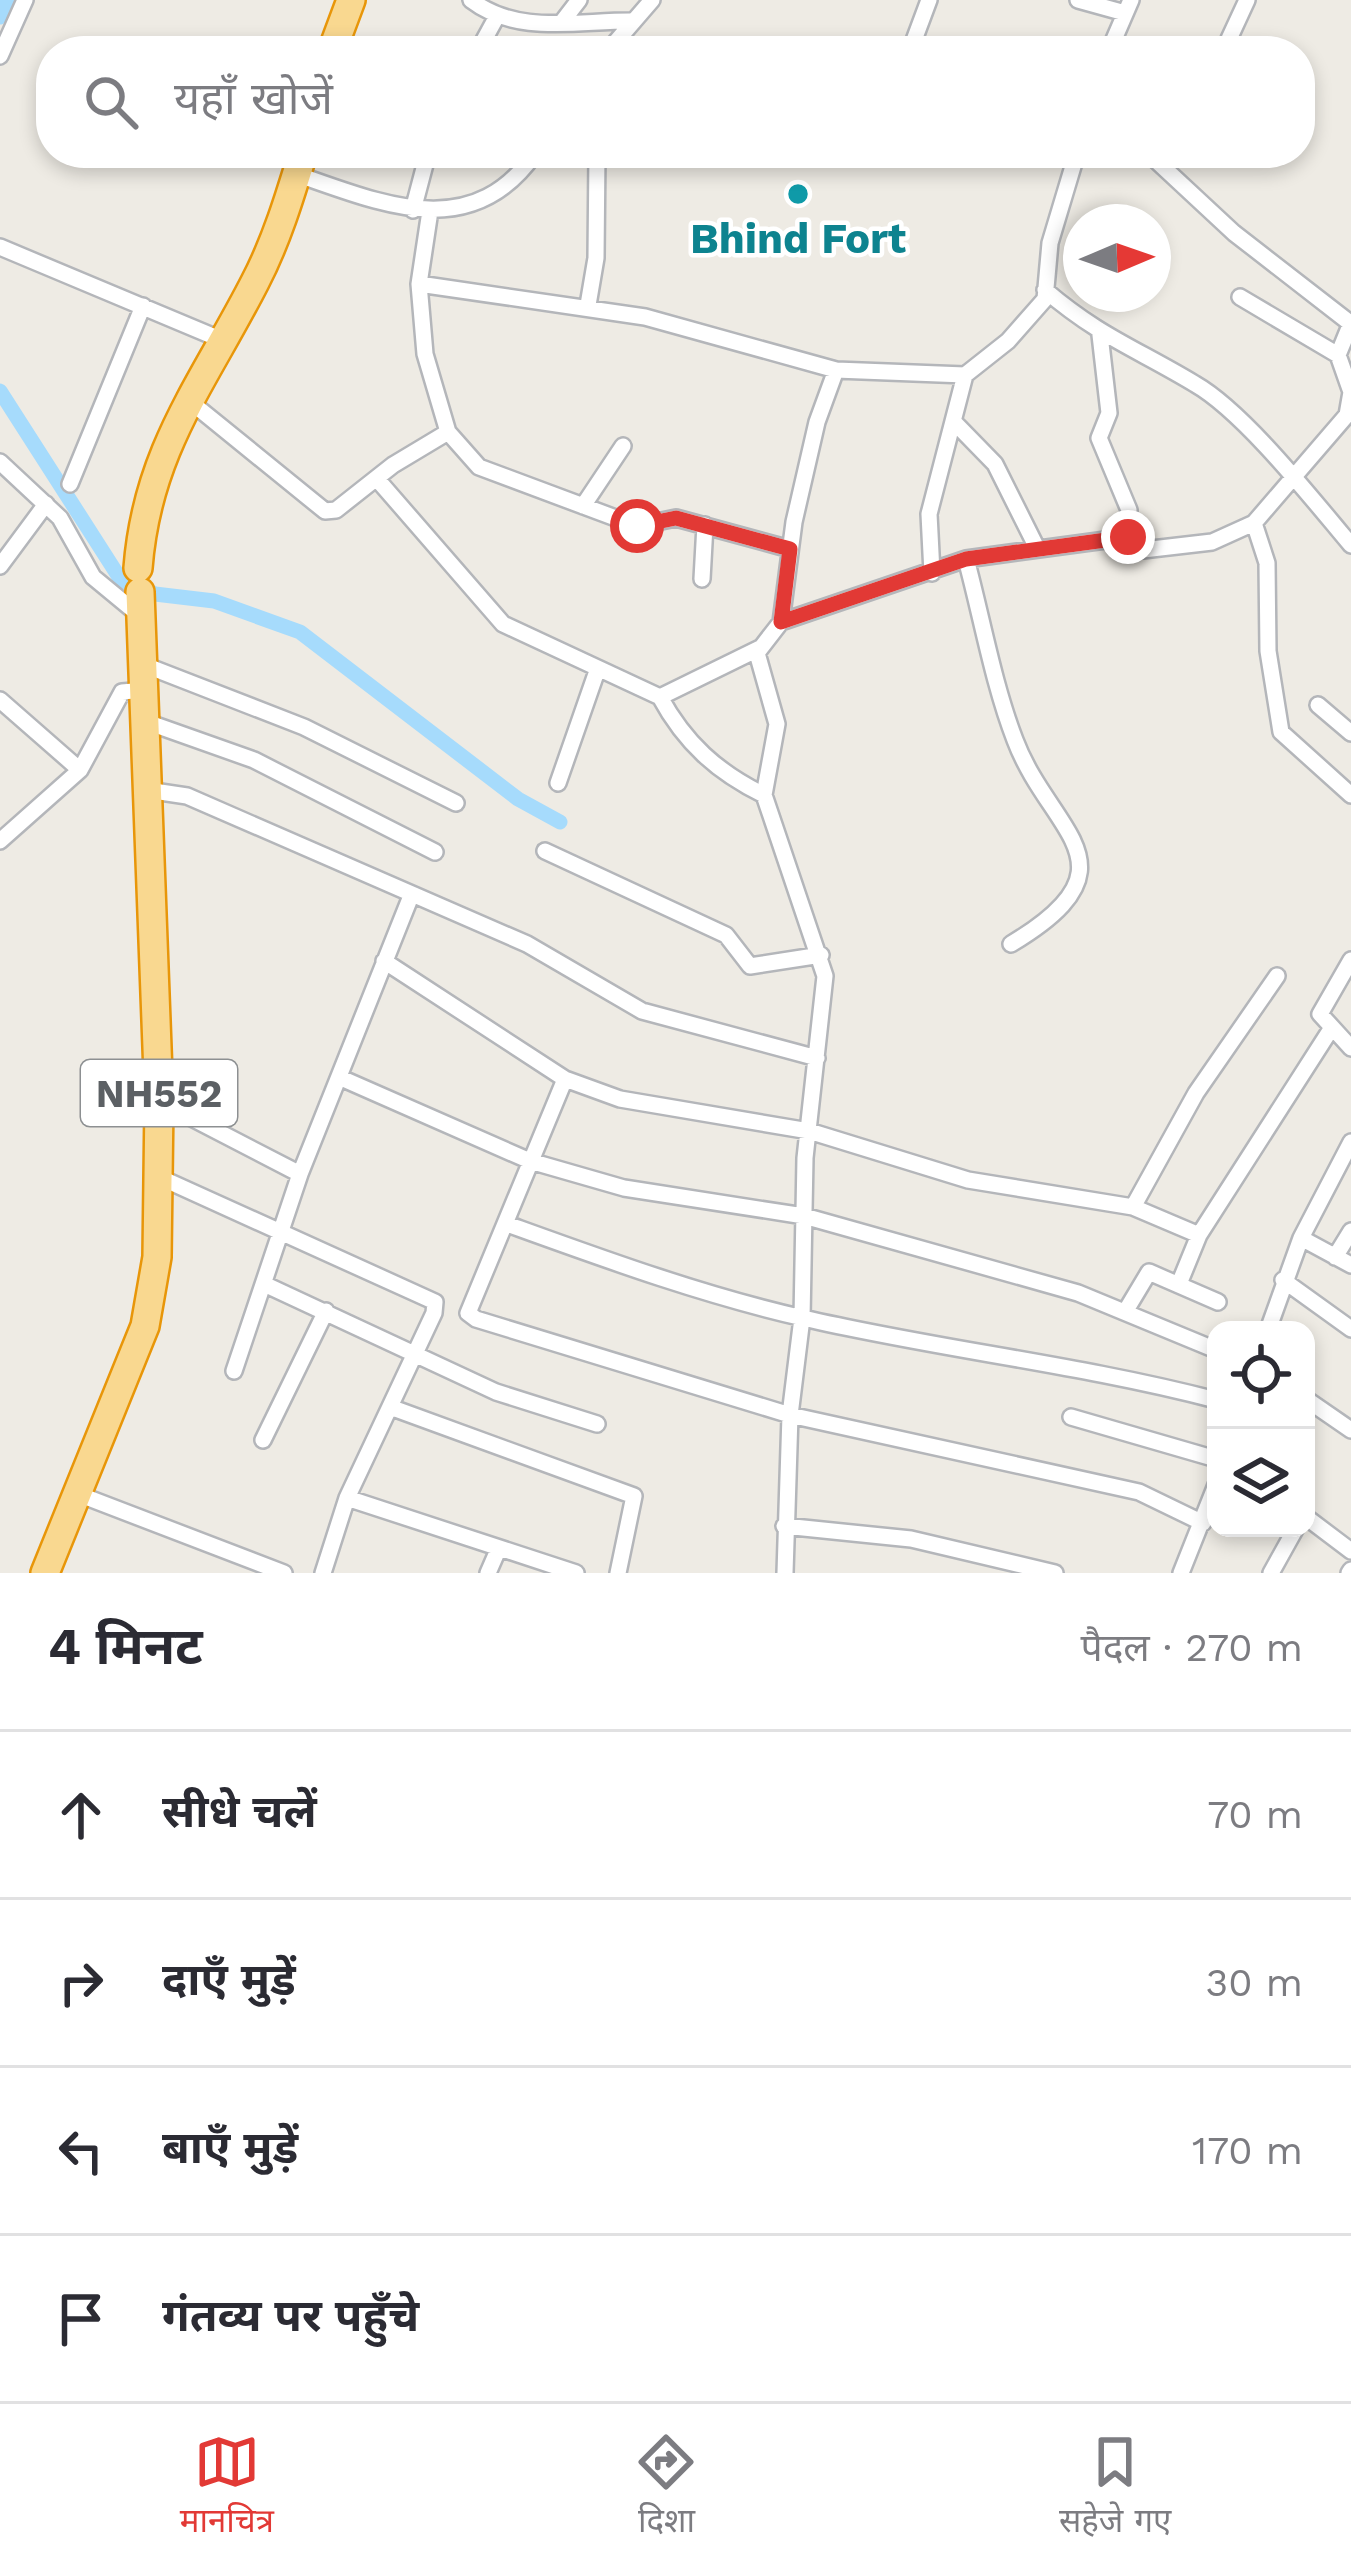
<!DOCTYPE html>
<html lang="hi">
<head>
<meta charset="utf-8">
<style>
	body { margin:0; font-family:"Work Sans","Noto Sans Devanagari",sans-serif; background:#f2f2f3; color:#2b2b33 }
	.controls { position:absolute; right:36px; bottom:36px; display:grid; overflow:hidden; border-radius:24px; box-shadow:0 6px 18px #0003 }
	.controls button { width:108px; height:108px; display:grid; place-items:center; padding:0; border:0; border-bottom:3px solid #e1e1e2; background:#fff; color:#2b2b33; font:60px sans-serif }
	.compass { position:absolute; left:1063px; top:204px; width:108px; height:108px; border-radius:50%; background:#fff; box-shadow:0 6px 18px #0003; rotate:88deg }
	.stop { position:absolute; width:36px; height:36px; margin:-27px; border:9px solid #e23935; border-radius:50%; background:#fff }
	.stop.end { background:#e23935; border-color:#fff; box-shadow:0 3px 12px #0008 }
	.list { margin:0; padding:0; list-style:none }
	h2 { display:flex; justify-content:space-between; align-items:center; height:156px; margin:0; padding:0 48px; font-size:51px }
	h2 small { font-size:39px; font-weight:400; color:#7c7c81 }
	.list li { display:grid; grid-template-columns:78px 1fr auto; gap:36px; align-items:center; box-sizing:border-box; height:168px; padding:0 48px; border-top:3px solid #e1e1e2 }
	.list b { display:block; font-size:45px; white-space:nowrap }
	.list em { font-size:39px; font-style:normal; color:#7c7c81 }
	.icon { flex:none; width:66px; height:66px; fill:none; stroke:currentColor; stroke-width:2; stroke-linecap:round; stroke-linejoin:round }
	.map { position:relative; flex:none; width:1351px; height:1573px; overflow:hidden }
	.search { position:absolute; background:#fff; box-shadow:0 6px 18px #0003; left:36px; right:36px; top:36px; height:132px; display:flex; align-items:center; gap:30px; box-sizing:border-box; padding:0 42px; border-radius:48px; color:#7c7c81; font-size:45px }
	.sheet { height:828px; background:#fff }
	nav { display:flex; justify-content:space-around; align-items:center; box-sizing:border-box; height:168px; border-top:3px solid #e1e1e2; background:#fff; font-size:33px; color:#7c7c81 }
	nav a { display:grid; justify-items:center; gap:6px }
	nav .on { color:#e23935 }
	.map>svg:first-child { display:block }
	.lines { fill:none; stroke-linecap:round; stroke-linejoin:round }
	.canal { stroke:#a6dbfc; stroke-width:15 }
	.street-casing { stroke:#b4b6ba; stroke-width:20 }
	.highway-casing { stroke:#e89609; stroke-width:32 }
	.street { stroke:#fff; stroke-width:15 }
	.highway { stroke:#f9d890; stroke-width:27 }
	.route { stroke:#e23935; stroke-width:15 }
	.culture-dot { fill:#0f9aa8; stroke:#fff; stroke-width:4.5 }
	.labels { text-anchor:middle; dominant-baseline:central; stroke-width:9; stroke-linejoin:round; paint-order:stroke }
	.shield { fill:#fff; stroke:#8d9092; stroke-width:3 }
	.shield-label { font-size:39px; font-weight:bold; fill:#5c6064 }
	.culture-label { font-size:42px; font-weight:bold; fill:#0d838f; stroke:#fff }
</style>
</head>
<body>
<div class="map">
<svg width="1351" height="1573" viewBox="0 0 1351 1573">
	<rect width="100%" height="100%" fill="#eeebe4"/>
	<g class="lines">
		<!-- canal -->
		<path class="canal" d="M 0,17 L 7,0
			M 0,391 L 121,580 L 155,594 L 214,601 L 300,632 L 518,799 L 560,822"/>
		<defs>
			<path id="street" d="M 471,0 C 517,35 575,21 630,21
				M 1078,0 L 1125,13
				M 562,22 L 579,0
				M 1229,39 L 1247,0
				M 478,51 L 496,18
				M 608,51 L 652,0
				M 910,51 L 929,0
				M 1109,51 L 1131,0
				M 0,56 L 25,0
				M 1148,153 L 1234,233 L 1350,323
				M 296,174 C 383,204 472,244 535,153
				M 413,210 L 428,153
				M 430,211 L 419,284 L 425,354 L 448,432 L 479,467 L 637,526 L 676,518 L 790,549
				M 0,247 L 222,340
				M 419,284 L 645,317 L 836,370 L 965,375 L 1008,341 L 1045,299 L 1050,243 L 1077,153
				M 1045,290 C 1100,337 1137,349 1195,384 C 1244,412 1313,500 1351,545
				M 1240,297 L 1338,355
				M 588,305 L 596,258 L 597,153
				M 1100,335 L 1109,413 L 1099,438 L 1129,510 L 1128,537
				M 187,399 L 325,511 L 336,510 L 393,465 L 448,432
				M 955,423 L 995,464 L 1037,548
				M 0,462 L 60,518 L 93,577 L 139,615
				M 377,479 L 503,624 L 660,697 L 760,648
				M 70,484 L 143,306
				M 583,506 L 623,446
				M 1254,523 L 1267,563 L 1268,651 L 1281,732 L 1351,795
				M 966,559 C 982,618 993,683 1015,740 C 1050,833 1143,865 1011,944
				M 0,566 L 46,504
				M 932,573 L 929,514 L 965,375
				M 702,579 L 705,525
				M 781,622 L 966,559 L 1128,537 L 1143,550 L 1212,542 L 1254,523 L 1347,415 L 1351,392 L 1338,355 L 1351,323
				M 142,664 L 304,727 L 456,803
				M 660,697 C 685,743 717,772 764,795
				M 0,700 L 80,770 L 122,692 L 144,690
				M 1318,705 L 1351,733
				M 144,721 L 254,760 L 435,852
				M 558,783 L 597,671
				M 147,790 L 187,796 L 527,944 L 642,1011 L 817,1058
				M 0,841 L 80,770
				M 545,851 L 726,935 L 750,966 L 821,955
				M 1351,960 L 1320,1014 L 1351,1048
				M 384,961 L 565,1079 L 620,1099 L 809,1131 L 968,1180 L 1133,1207 L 1199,1235
				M 341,1078 L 530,1161 L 624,1188 L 804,1216 L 1078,1293 L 1216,1350
				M 565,1079 L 468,1313 L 476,1319 L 790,1415 L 1139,1492 L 1203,1523
				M 159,1101 L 300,1174
				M 159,1177 L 435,1302 L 434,1313 L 347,1498 L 323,1573
				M 1133,1207 L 1196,1093 L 1277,976
				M 507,1224 C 604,1259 702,1295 803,1318 C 941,1350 1078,1364 1216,1400
				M 1301,1238 L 1351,1142
				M 1335,1257 L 1351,1231
				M 1283,1280 L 1351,1329
				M 264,1284 L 496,1392 L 597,1424
				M 1179,1284 L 1199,1235 L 1331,1029
				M 1125,1312 L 1149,1272 L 1218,1302
				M 1268,1330 L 1301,1238 L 1351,1265
				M 234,1371 L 300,1174 L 411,896
				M 1306,1399 L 1351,1430
				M 390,1407 L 634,1496 L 618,1573
				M 1071,1417 L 1216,1459
				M 263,1440 L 326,1311
				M 78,1494 L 284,1573
				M 347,1498 L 576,1573
				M 1306,1517 L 1351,1551
				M 784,1526 L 911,1539 L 1055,1573
				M 488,1573 L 498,1550
				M 785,1573 L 790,1415 L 802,1318 L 805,1158 L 825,976 L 764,795 L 777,724 L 757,653 L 781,622 L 794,522 L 817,422 L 836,370
				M 1181,1573 L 1216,1485
				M 1271,1573 L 1296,1528
				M 1349,1573 L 1351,1570"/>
			<path id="highway" d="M 332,51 L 351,0
				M 138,568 C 147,450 204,382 255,282 C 276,242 290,196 303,153
				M 45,1573 L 145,1326 L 157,1257 L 159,1101 L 140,592"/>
		</defs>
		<!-- street casing -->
		<use href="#street" class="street-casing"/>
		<!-- highway casing -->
		<use href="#highway" class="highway-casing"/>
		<!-- street -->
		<use href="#street" class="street"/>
		<!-- highway -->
		<use href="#highway" class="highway"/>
	</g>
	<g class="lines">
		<!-- route -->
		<path class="route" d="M 637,526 L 676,518 L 790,549 L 781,622 L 966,559 L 1128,537"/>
	</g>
	<!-- markers -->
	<circle class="culture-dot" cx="798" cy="194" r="12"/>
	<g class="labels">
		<!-- shield labels -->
		<rect class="shield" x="81" y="1060" width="156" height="66" rx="9"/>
		<g class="shield-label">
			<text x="159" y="1093">NH552</text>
		</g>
		<!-- culture labels -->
		<g class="culture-label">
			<text x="798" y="238">Bhind Fort</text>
		</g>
	</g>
</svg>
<div class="controls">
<button><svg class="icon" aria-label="locate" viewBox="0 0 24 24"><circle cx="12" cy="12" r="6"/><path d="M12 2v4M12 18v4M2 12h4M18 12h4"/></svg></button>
<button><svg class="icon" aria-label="layers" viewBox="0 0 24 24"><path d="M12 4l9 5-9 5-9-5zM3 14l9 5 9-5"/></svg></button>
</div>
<svg class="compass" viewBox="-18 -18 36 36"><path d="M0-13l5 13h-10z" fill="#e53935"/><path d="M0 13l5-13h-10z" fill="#7c7c81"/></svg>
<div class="stop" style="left:637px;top:526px"></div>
<div class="stop end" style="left:1128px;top:537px"></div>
<div class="search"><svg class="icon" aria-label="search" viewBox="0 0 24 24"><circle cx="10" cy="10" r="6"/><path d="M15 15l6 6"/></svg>यहाँ खोजें</div>
</div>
<section class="sheet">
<h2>4 मिनट<small>पैदल · 270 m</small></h2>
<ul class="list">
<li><svg class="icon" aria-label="ahead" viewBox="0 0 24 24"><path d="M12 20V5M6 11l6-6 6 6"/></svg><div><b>सीधे चलें</b></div><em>70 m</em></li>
<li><svg class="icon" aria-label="right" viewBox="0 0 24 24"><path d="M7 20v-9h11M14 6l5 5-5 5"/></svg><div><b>दाएँ मुड़ें</b></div><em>30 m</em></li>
<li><svg class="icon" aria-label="left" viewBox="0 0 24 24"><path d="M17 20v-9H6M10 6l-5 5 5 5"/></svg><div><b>बाएँ मुड़ें</b></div><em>170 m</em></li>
<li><svg class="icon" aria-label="arrive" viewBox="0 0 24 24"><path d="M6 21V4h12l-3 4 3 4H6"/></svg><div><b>गंतव्य पर पहुँचे</b></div></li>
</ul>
</section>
<nav>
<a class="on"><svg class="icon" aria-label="map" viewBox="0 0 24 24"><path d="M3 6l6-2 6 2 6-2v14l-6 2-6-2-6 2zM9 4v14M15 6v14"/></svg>मानचित्र</a>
<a><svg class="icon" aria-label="directions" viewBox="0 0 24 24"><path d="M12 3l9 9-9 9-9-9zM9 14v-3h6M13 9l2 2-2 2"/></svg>दिशा</a>
<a><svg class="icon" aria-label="saved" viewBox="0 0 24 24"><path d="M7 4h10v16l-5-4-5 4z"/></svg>सहेजे गए</a>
</nav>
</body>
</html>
